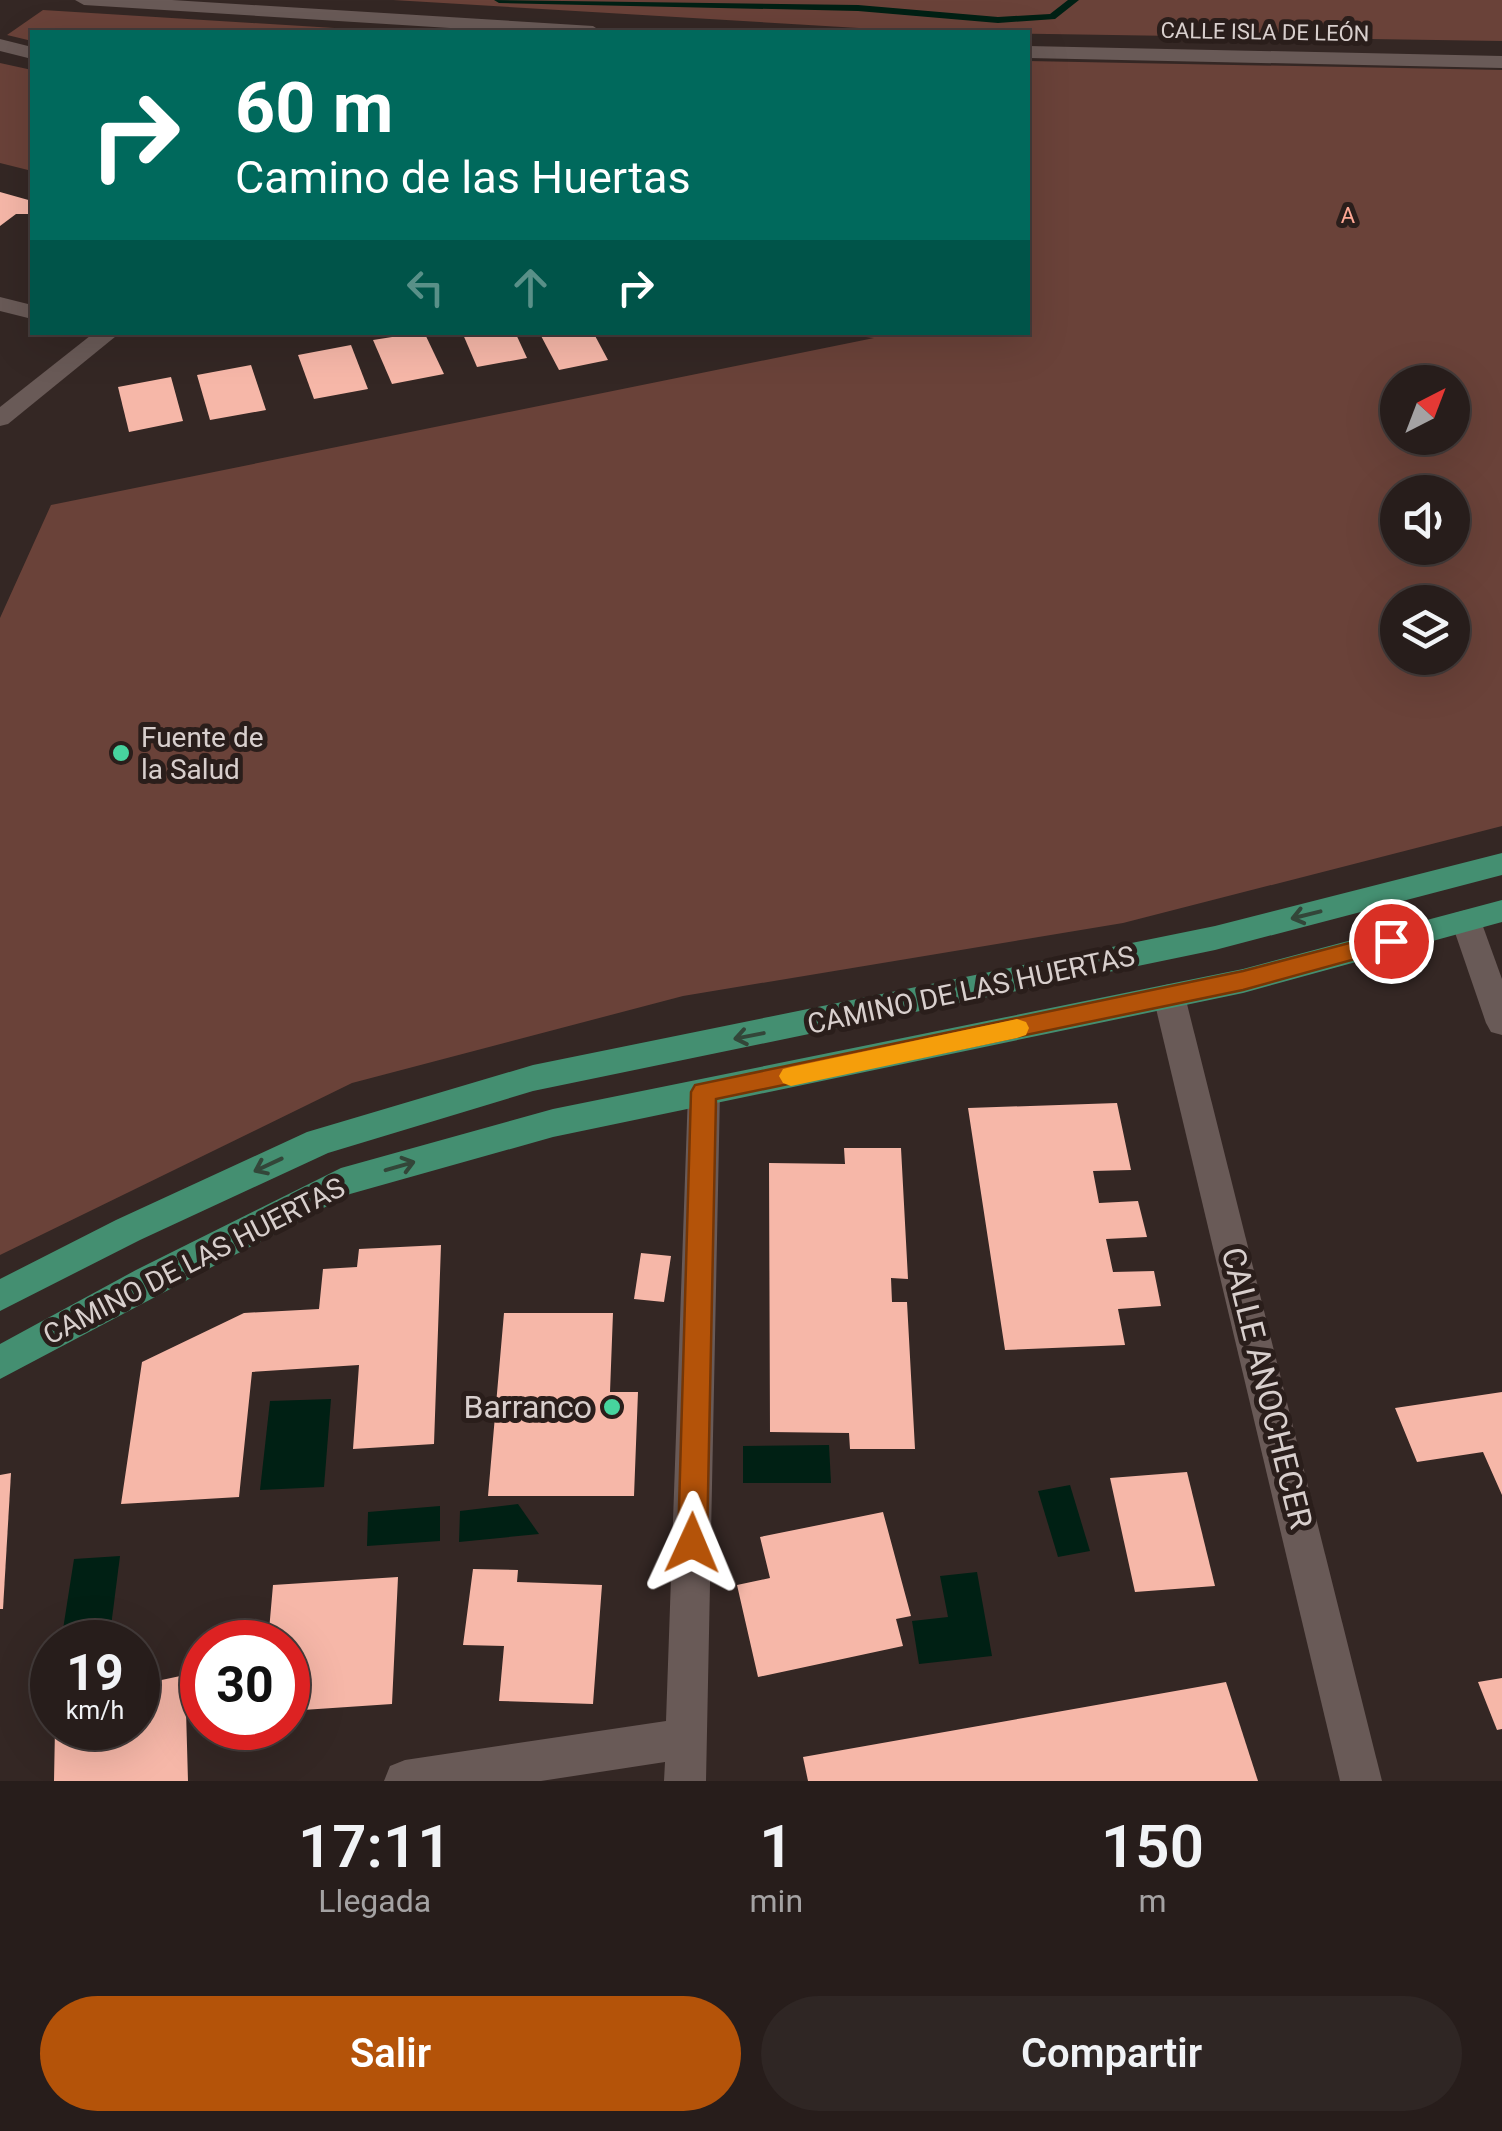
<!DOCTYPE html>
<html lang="es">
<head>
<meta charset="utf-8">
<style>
	body { margin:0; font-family:Roboto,sans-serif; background:#2f2624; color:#f1f3f6; height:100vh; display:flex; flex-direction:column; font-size:38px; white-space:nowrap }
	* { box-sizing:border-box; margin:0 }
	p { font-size:32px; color:#a4a2a3 }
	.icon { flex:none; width:55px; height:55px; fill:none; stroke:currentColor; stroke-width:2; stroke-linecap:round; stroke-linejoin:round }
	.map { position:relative; height:1781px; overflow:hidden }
	.details { display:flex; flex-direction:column; background:#271d1b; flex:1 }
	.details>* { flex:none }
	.guide { position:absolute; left:30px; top:30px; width:1000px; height:305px; border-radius:0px; box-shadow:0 10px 40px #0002,0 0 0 2px #433b3a; background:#00695c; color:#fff; overflow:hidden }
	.needle { width:65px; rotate:42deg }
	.tools { position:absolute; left:1380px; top:365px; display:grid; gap:20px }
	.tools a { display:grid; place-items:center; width:90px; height:90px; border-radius:50%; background:#271d1b; box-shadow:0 10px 40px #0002,0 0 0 2px #433b3a; font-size:50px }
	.speed { position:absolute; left:30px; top:1620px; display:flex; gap:20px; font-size:50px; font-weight:700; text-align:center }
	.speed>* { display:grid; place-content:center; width:130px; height:130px; border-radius:50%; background:#271d1b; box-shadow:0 10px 40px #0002,0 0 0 2px #433b3a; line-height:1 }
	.speed small { font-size:25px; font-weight:400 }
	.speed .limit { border:15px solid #d22; background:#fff; color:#111 }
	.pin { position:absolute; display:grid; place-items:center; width:85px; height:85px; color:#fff; margin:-42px; border:5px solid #fff; border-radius:50%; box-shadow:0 2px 10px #0007 }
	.me { position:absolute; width:110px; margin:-55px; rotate:1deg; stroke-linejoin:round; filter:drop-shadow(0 0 8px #0008) }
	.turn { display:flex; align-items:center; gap:35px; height:210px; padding:0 40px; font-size:45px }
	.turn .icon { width:130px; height:130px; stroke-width:2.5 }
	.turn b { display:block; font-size:70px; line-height:85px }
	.lanes { display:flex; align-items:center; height:95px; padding:0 40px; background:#0003; justify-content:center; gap:50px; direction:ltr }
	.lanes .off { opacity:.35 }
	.eta { display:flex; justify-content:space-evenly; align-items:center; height:170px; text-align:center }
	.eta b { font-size:60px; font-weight:600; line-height:70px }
	.cta { display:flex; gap:20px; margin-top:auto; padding:20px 40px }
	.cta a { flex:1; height:115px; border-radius:60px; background:#b45309; color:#fff; font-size:40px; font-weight:600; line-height:115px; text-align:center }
	.cta a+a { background:#2f2624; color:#f1f3f6 }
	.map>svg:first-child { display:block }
	.green { fill:#6a4239; fill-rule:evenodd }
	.water { fill:#002014 }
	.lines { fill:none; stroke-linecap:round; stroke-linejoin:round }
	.stream { fill:#002014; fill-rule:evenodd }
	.building { fill:#f6b7a8 }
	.minor { fill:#695a57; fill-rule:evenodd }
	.major { fill:#448f71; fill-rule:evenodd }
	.oneway { stroke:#334639 }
	.route { fill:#b45309; stroke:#753606; stroke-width:2.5 }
	.slow { fill:#f59e0b }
	.poi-dot { fill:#47d49e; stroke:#2a1e1b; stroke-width:4 }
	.labels { text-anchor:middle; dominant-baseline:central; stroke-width:10; stroke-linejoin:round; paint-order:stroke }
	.far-street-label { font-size:22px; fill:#d8cfcd; stroke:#2a1e1b }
	.far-park-label { font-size:22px; fill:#ffa895; stroke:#2a1e1b }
	.poi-label { font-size:28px; fill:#d8cfcd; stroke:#2a1e1b; text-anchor:start }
	.street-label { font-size:28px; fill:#d8cfcd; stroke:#2a1e1b }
	.near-street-label { font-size:32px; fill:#d8cfcd; stroke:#2a1e1b }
	.near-poi-label { font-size:32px; fill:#d8cfcd; stroke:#2a1e1b; text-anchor:end }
</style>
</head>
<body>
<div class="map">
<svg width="1502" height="1781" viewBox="0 0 1502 1781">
	<rect width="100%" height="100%" fill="#342724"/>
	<!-- green -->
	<g class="green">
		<path d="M393,0H1502V41L926,32Z"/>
		<path d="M43,10L399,32H32V41L7,35Z"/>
		<path d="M1028,61L1502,70V826L1123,923L683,996L352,1083L0,1255V618L51,505L874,338L834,333L1028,332ZM1398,382H1452V438H1398ZM1398,492H1452V548H1398ZM1398,602H1452V658H1398Z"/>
		<path d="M0,63L32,70V171L0,163Z"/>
	</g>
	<!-- water -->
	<g class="water">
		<path d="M331,1399L324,1487L260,1490L270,1401Z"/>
		<path d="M829,1445L831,1483H743V1446Z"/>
		<path d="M1070,1485L1090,1551L1058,1557L1038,1491Z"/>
		<path d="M518,1504L539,1534L459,1542L460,1511Z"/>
		<path d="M440,1506V1541L367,1546L368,1512Z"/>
		<path d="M120,1556L109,1642H61L74,1559Z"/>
		<path d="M977,1572L992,1656L919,1664L912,1621L948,1617L940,1576Z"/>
	</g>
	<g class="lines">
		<!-- stream -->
		<path class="stream" d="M494,0L858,5L998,17L1050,14L1068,0H1079L1055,19L998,23L858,11L499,3Z"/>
	</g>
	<!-- building -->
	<g class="building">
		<path d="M0,192L32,201V214H16L0,226Z"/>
		<path d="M424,332L444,374L392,384L373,340Z"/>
		<path d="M462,332H515L527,358L477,367Z"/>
		<path d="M539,332H593L608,360L559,370Z"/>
		<path d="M351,345L368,389L314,399L298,355Z"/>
		<path d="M251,365L266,410L210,420L197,375Z"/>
		<path d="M171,377L183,421L129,432L118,387Z"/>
		<path d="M1117,1103L1131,1170L1093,1171L1099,1203L1138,1201L1147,1237L1106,1239L1113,1272L1154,1271L1161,1306L1118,1309L1125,1345L1005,1350L968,1108Z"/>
		<path d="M844,1148H901L908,1279L891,1278L892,1302H907L915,1449H850L849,1433L770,1432L769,1163L845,1164Z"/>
		<path d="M441,1245L434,1444L353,1449L359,1365L252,1372L239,1497L121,1504L142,1362L244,1313L319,1309L323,1269L357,1267L359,1249Z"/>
		<path d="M641,1253L671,1256L664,1302L634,1299Z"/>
		<path d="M504,1313H613L610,1392H638L634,1496H488Z"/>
		<path d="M1502,1392V1495L1483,1452L1417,1462L1395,1408Z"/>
		<path d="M1187,1472L1215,1586L1135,1592L1110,1478Z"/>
		<path d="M11,1473L3,1609H0V1475Z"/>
		<path d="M883,1512L911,1616L896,1619L903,1646L758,1677L737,1585L770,1578L760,1537Z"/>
		<path d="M473,1569L518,1570L517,1582L602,1585L593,1704L499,1701L504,1646L463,1645Z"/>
		<path d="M398,1577L392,1704L288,1711V1642H268L273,1585Z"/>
		<path d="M185,1675L188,1781H54L55,1728H138V1685Z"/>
		<path d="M1502,1678V1729L1497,1730L1478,1682Z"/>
		<path d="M1226,1682L1258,1781H808L803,1757Z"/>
	</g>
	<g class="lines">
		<!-- minor -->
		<g class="minor">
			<path d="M75,0H172L593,26L602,32H512L84,5Z"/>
			<path d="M0,39L32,47V59L0,51Z"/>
			<path d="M1028,46L1502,56V68L1028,58Z"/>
			<path d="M0,297L32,305V319L0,311Z"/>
			<path d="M95,332H121L8,424L0,426V407Z"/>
			<path d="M1466,910L1477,913L1481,921L1502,979V1035L1491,1032L1486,1023L1451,921L1455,913Z"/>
			<path d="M1169,984L1180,987L1185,996L1382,1781H1340L1153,996L1158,987Z"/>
			<path d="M704,1079L716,1083L720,1092L706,1781H664L665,1762L541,1781H384L390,1766L405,1760L666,1721L688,1092L692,1083Z"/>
		</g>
		<!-- major -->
		<g class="major">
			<path d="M1502,853V875L1215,950L533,1091L328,1153L140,1240L0,1311V1279L116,1220L307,1132L533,1065L1215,926Z"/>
			<path d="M1502,900V922L1243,993L553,1137L350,1194L0,1379V1344L136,1270L341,1168L553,1109L1243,969Z"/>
		</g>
	</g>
	<!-- one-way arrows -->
	<defs><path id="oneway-shaft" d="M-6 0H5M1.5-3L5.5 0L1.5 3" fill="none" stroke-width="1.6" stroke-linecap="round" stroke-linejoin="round" transform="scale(2.5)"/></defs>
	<g class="oneway">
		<use href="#oneway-shaft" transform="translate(1306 915) rotate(166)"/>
		<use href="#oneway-shaft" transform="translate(749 1036) rotate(169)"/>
		<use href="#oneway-shaft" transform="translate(268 1165) rotate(155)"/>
		<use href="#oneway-shaft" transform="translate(400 1166) rotate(-16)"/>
	</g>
	<!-- route -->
	<path class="route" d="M1391,932L1399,935L1403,941L1399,947L1243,990L716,1099L707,1543L703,1553L692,1557L682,1553L678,1543L691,1092L695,1085L1243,971Z"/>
	<!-- slow -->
	<path class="slow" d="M1017,1019L1026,1022L1029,1028L1026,1035L1017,1038L791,1086L783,1083L779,1076L783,1069L791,1067Z"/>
	<!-- markers -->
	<g class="poi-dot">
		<circle cx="121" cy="753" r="10"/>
		<circle cx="612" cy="1407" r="10"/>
	</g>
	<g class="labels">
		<!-- far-street labels -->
		<g class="far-street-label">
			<text transform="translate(1265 32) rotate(1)">CALLE ISLA DE LEÓN</text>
		</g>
		<!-- far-park labels -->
		<g class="far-park-label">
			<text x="1348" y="215">A</text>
		</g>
		<!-- poi labels -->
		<g class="poi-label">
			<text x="141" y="737">Fuente de<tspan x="141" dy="32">la Salud</tspan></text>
		</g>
		<!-- street labels -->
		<g class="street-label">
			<text transform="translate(971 990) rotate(-12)">CAMINO DE LAS HUERTAS</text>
			<text transform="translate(194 1261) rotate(-27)">CAMINO DE LAS HUERTAS</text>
		</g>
		<!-- near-street labels -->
		<g class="near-street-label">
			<text transform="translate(1267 1388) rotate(76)">CALLE ANOCHECER</text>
		</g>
		<!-- near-poi labels -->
		<g class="near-poi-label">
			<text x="592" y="1407">Barranco</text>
		</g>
	</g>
</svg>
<div class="tools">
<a><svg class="needle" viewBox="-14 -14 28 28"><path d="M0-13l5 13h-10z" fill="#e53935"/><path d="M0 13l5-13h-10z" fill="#a4a2a3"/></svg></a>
<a><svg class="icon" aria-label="sound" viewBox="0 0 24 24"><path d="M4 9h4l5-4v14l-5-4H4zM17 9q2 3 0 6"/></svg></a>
<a><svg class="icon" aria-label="layers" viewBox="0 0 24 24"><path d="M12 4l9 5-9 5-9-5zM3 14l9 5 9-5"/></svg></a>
</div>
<div class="speed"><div>19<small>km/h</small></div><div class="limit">30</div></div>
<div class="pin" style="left:1391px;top:941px;background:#d93025"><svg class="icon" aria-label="arrive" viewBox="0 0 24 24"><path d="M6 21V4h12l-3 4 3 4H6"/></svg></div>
<svg class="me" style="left:692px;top:1543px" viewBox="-20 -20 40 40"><path d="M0-17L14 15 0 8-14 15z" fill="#b45309" stroke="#fff" stroke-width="4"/></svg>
<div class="guide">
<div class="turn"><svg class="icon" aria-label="right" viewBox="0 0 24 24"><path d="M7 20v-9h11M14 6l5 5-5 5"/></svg><div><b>60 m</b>Camino de las Huertas</div></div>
<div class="lanes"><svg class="icon off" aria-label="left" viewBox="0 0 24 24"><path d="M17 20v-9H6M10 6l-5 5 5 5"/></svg><svg class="icon off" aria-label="ahead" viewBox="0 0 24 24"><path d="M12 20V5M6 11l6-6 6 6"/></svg><svg class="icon" aria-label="right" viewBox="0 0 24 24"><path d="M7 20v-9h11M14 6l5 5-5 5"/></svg></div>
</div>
</div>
<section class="details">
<div class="eta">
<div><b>17:11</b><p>Llegada</p></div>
<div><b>1</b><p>min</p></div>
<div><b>150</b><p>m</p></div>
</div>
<div class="cta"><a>Salir</a><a>Compartir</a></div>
</section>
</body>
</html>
